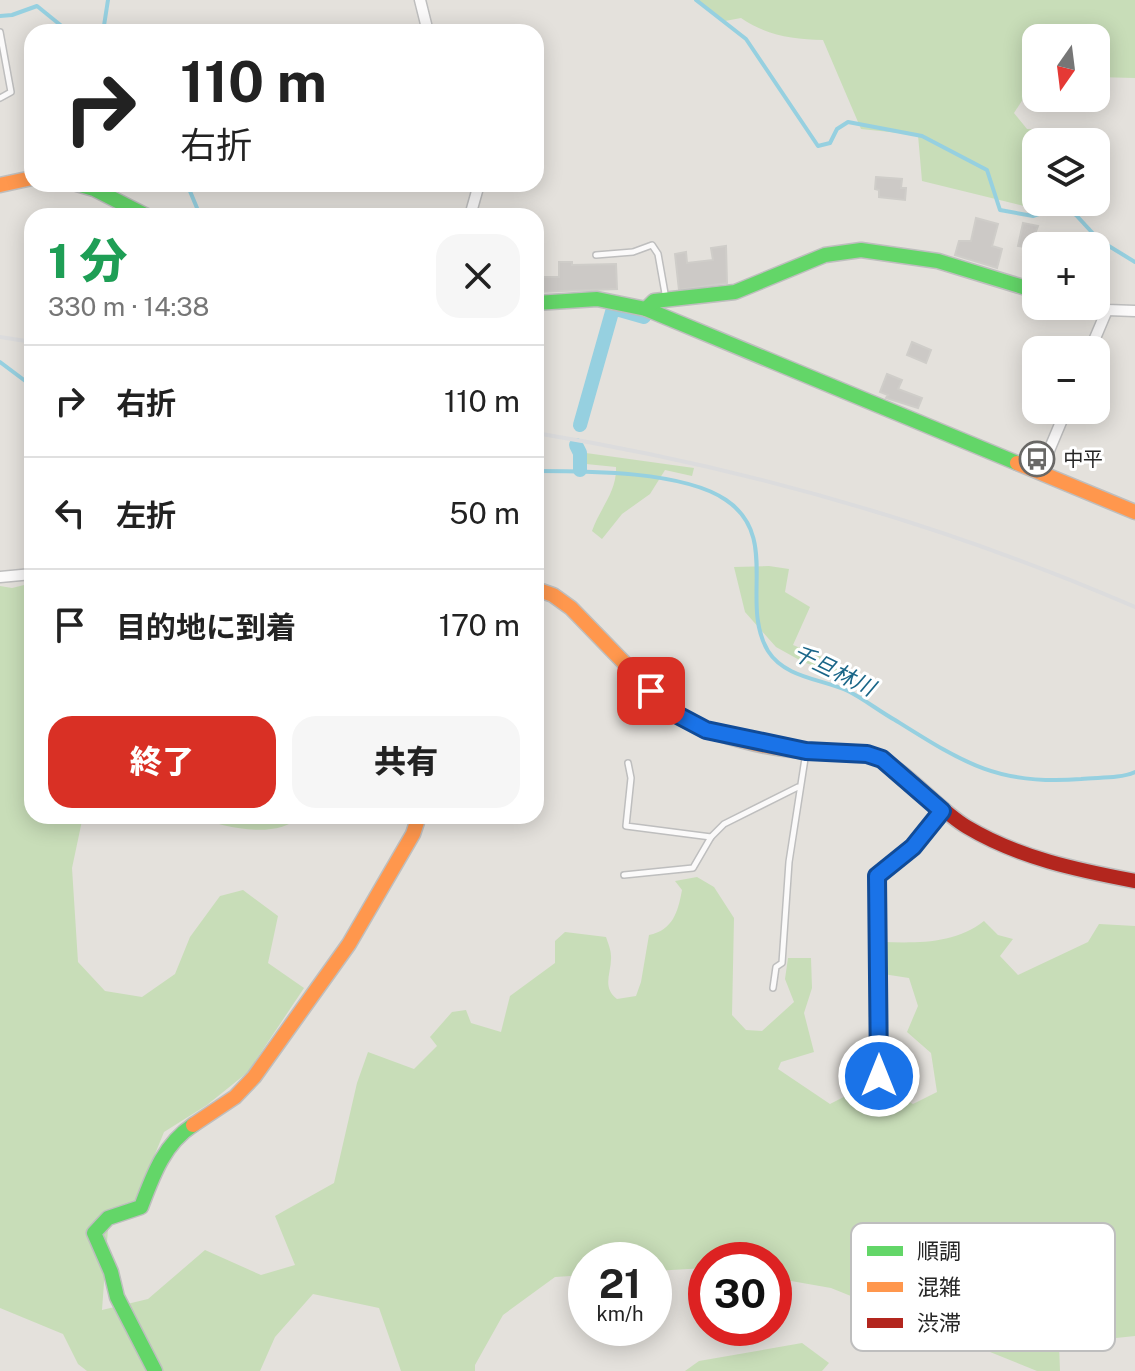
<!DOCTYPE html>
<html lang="ja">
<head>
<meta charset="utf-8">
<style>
	body { margin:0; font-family:"Public Sans","Noto Sans JP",sans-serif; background:#f6f6f6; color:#222; height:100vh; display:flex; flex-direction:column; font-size:30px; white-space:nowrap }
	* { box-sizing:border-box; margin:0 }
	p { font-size:26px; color:#767676 }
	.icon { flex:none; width:44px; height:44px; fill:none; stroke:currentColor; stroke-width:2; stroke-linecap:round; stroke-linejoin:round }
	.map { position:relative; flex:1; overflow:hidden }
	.drawer { position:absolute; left:24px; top:208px; width:520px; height:616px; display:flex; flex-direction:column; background:#fff; border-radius:24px; box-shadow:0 4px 20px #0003 }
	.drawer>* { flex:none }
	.guide { position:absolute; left:24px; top:24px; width:520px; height:168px; border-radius:24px; box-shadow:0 4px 20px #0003; background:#fff; color:#222; overflow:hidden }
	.needle { width:52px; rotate:194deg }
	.tools { position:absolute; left:1022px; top:24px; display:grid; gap:16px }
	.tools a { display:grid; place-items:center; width:88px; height:88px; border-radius:16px; background:#fff; box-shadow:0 4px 20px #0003; font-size:40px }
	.speed { position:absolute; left:568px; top:1242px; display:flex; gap:16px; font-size:40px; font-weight:700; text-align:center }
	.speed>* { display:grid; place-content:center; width:104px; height:104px; border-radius:50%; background:#fff; box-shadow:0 4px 20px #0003; line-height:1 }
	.speed small { font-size:20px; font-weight:400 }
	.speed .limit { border:12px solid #d22; background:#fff; color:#111 }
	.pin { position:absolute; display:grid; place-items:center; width:68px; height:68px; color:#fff; margin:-34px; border-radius:16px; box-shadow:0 4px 12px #0006 }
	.me { position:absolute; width:88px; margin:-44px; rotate:0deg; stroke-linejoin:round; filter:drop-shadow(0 0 6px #0008) }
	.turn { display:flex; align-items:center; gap:28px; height:168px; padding:0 24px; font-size:36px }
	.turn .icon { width:104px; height:104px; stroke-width:2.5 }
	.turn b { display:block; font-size:56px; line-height:68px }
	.round { display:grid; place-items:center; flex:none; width:84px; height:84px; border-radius:24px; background:#f6f6f6 }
	.head { display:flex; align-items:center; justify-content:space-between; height:136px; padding:0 24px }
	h1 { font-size:48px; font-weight:800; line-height:60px; color:#1e9e55 }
	.action { display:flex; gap:16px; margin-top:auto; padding:16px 24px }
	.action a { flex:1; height:92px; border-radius:24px; background:#d93025; color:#fff; font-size:32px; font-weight:800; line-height:92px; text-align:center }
	.action a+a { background:#f6f6f6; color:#222 }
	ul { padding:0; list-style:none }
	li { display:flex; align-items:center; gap:24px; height:112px; padding:0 24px; border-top:2px solid #e0e0e0 }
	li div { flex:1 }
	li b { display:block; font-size:30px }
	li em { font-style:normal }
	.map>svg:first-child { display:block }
	.green { fill:#c8ddb8 }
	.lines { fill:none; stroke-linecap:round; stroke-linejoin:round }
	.stream { stroke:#96d0e0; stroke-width:4 }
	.canal { stroke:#96d0e0; stroke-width:14 }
	.building { fill:#ccc9c6; stroke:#cfcdc9; stroke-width:2 }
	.lane-casing { stroke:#bebebe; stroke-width:8 }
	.street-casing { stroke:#bebebe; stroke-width:13 }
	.fast-casing { stroke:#bebebe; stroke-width:17 }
	.slow-casing { stroke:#bebebe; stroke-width:17 }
	.jam-casing { stroke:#bebebe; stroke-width:17 }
	.lane { stroke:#fbfafa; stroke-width:5 }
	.street { stroke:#fbfafa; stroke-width:10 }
	.fast { stroke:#63d668; stroke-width:14 }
	.slow { stroke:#ff974d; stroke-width:14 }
	.jam { stroke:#b3261e; stroke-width:14 }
	.rail { stroke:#dcdcdd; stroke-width:4 }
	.route-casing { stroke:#114b97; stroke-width:20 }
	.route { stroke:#1a73e8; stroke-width:14 }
	.labels { text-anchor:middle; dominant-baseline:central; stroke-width:6; stroke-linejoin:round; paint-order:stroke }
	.poi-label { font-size:20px; fill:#272727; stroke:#fff; text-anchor:start }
	.water-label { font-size:22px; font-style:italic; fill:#1a6688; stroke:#fff }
	.key { fill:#fff; stroke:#bebebe; stroke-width:2 }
	.key-label { font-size:22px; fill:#272727 }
</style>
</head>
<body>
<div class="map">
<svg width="1135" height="1371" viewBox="0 0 1135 1371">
	<rect width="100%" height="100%" fill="#e4e1dc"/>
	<!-- green -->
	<g class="green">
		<path d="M698,0H1135V78L1096,77V38H1036V79L1014,113L1027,129L1042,130L1059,142H1036V202H1048L1044,211L922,181L918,135L861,129L823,40C793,39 767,36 741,18L725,21Z"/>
		<path d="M586,453L694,468L692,476L665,470L650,494L622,514L602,539L592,531C600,508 617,492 616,467L586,464Z"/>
		<path d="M769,566L789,569L785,592L810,607L793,645L841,665V675L803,662L776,647L745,612L734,567Z"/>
		<path d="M32,583V816H83L72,868L78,962L105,991L142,997L175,974L190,937L220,896L243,890L278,916L268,963L304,988L248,1072L207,1105L164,1132L136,1201L109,1215L102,1310L148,1299L205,1250L261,1275L295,1265L275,1216L334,1183L357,1083L368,1052L414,1069L437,1046L430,1037L452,1012L466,1010L471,1023L501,1032L510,996L555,963V941L565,932L606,937C608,943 611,950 611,956C612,972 601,987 617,999L636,996L641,982L649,935C673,930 678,912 682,890L675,881L697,877L714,887L734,918L732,1015L746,1030L762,1031L794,1002L785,979L788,958H811L812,988L804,1013L814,1052L781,1062L778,1069L830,1104L873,1082L913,1104L937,1092L931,1053L907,1032L918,1006L909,978L883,974L882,942C918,943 955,944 984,921L998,935L1013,939L1000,956L1018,975L1088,942L1099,924L1135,926V1336L1059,1344L1060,1371H1037L831,1288L774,1278V1260H706V1268L654,1271V1260H586V1275L555,1277L503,1315L475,1365V1371H401L379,1308L313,1294L275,1337L260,1371H87L78,1364L63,1334L0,1308V586L12,588Z"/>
		<path d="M195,816H301C276,840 225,828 195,816Z"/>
		<path d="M802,1343L829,1363L822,1371H685L699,1361Z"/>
	</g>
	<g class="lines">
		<!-- stream -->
		<g class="stream">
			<path d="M696,0L746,39L818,146L830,143L837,129L848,122L922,136L987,170L1000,210L1033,216L1058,207L1064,208L1076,215L1099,240L1135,262"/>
			<path d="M0,16L12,15L37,6L69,32"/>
			<path d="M103,32L108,0"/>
			<path d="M187,184L197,208L195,216"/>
			<path d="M0,362L32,386"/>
			<path d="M536,471C588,471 684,471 726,500C781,537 739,603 768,651C785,678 822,679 848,691C864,699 879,711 895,720C962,762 998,786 1081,779C1098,777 1119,779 1135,772"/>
		</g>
		<!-- canal -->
		<g class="canal">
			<path d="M580,425L612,312L616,309L644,317"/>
			<path d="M576,445L580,453V470"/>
		</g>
	</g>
	<!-- building -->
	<g class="building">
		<path d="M876,177L902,179L901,188H906L905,200L879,197V190L875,189Z"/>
		<path d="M976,218L998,224L992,246L1002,249L997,268L955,255L959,241H971Z"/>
		<path d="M1023,223L1038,226L1030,248L1018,246Z"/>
		<path d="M726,246L727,283L679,290L675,254L686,252L687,263L713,260L711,248Z"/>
		<path d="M559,262H572V265L616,264L617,289L536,292V277H559Z"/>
		<path d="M912,342L931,350L926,363L907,355Z"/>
		<path d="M887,374L902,380L898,389L922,398L918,408L886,398L888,395L880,392Z"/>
	</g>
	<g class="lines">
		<!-- lane casing -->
		<g class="lane-casing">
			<g id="lane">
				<path d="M0,32L11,92L0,98"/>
				<path d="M596,255L633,252L652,245L658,254L666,299"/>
				<path d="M628,763L631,778L626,826L711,837"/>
				<path d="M624,875L693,868L711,837L724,824L798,787"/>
				<path d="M773,988L776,967L782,963L789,862L806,752"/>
			</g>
		</g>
		<!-- street casing -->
		<g class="street-casing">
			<g id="street">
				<path d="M420,0L428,32"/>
				<path d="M470,216L479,184"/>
				<path d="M1090,306L1107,310L1135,311"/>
				<path d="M1090,350L1107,310"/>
				<path d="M1040,472L1066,410"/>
				<path d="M0,577L32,574"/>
				<path d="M879,1076L877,876L913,847L942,811"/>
			</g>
		</g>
		<!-- fast casing -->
		<g class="fast-casing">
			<g id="fast">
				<path d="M77,184L94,189L147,216"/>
				<path d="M536,303L597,299L646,309L1017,463"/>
				<path d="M646,309L654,301L735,292L825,255L861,250L938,261L1036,291"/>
				<path d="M155,1371L117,1297L111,1272L94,1233L108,1218L141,1207C153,1175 164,1144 193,1125"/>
			</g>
		</g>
		<!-- slow casing -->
		<g class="slow-casing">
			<g id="slow">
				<path d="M0,185L32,178"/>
				<path d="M1017,463L1135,512"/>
				<path d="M536,589L553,595L571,608L672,712C715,737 764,749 814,752C832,753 851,751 869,755"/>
				<path d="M193,1125L235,1097L254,1077L349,944L413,834L419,816"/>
			</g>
		</g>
		<!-- jam casing -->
		<g class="jam-casing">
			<path id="jam" d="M869,755C902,764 935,808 967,827C1019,858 1077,870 1135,881"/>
		</g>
		<!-- lane -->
		<use href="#lane" class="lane"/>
		<!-- street -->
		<use href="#street" class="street"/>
		<!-- fast -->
		<use href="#fast" class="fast"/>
		<!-- slow -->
		<use href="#slow" class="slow"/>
		<!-- jam -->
		<use href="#jam" class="jam"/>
		<!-- rail -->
		<g class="rail">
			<path d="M0,337L32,342"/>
			<path d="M536,433C743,467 942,523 1135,607"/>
		</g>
	</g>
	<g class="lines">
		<!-- route casing -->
		<g class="route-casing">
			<path id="route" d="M651,691L672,712L706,730L806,751L867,754L882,759L942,811L913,847L877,876L879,1076"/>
		</g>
		<!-- route -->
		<use href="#route" class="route"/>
	</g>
	<!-- icons -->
	<defs>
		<g id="bus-ring" transform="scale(1.8)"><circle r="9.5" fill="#fff" stroke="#696866" stroke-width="1.5"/><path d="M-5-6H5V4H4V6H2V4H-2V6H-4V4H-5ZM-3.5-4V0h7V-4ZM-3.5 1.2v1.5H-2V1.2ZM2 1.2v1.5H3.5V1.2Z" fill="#696866"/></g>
	</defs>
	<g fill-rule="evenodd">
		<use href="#bus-ring" x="1037" y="459"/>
	</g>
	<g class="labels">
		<!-- poi labels -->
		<g class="poi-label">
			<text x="1063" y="459">中平</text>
		</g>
		<!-- water labels -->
		<g class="water-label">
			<text transform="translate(834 670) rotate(26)">千旦林川</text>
		</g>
	</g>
	<!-- legend -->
	<rect x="851" y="1223" width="264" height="128" rx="12" class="key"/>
	<rect x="867" y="1246" width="36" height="10" fill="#63d668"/>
	<rect x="867" y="1282" width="36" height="10" fill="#ff974d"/>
	<rect x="867" y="1318" width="36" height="10" fill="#b3261e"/>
	<g class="key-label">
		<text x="917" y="1259">順調</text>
		<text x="917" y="1295">混雑</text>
		<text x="917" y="1331">渋滞</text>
	</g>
</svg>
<div class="tools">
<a><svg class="needle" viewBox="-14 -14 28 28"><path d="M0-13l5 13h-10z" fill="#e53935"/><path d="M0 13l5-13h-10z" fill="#767676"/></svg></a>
<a><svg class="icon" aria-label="layers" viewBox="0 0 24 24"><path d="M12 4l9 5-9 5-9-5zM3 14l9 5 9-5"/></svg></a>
<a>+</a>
<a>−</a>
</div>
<div class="speed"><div>21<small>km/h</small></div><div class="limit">30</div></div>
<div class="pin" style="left:651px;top:691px;background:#d93025"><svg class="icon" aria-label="arrive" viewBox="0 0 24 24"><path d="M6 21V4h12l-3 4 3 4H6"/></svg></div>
<svg class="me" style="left:879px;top:1076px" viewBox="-20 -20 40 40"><circle r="17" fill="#1a73e8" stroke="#fff" stroke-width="3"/><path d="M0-11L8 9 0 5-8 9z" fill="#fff"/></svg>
<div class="guide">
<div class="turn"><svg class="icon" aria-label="right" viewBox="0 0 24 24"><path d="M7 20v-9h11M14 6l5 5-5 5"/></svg><div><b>110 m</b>右折</div></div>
</div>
<section class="drawer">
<div class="head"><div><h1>1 分</h1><p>330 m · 14:38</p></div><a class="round"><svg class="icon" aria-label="close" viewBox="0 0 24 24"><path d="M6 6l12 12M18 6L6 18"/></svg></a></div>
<ul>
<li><svg class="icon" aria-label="right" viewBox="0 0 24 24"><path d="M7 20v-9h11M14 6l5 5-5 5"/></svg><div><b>右折</b></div><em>110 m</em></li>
<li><svg class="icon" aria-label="left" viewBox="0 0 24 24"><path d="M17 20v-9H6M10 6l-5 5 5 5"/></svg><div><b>左折</b></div><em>50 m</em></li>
<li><svg class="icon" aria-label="arrive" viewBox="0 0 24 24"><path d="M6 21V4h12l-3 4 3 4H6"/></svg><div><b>目的地に到着</b></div><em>170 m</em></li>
</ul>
<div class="action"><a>終了</a><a>共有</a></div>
</section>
</div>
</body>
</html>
